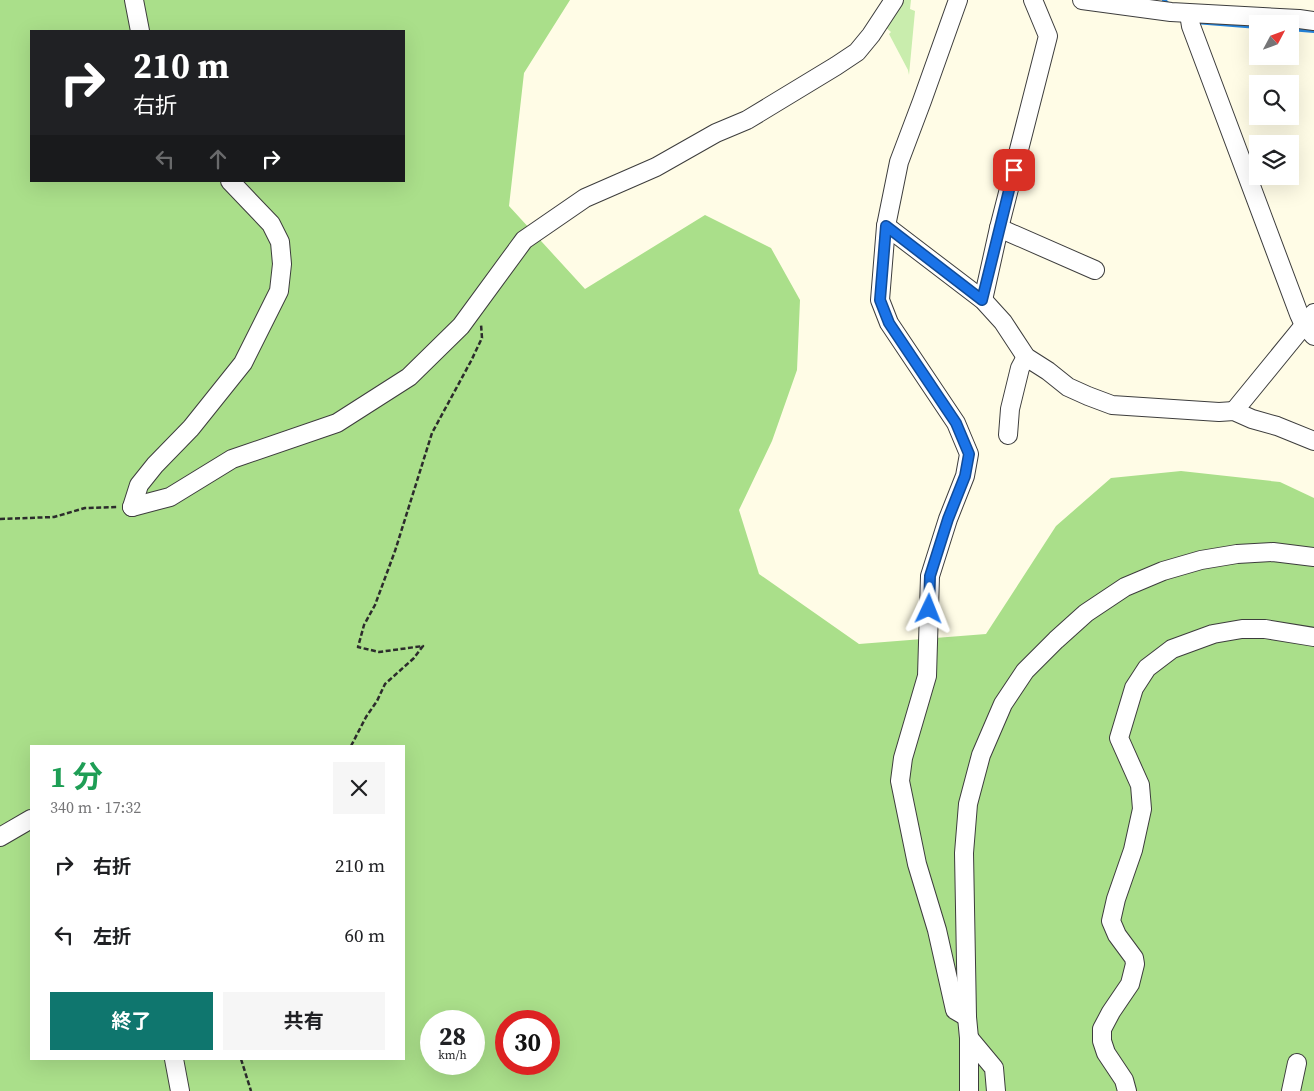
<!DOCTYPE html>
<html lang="ja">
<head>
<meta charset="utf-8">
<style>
	body { margin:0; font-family:"Source Serif 4","Noto Sans JP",serif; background:#f6f6f6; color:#202124; height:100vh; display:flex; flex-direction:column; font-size:19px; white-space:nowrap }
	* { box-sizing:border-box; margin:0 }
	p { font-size:16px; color:#757577 }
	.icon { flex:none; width:28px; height:28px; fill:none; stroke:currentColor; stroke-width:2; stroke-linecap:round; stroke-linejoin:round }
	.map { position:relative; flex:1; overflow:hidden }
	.panel { position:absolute; left:30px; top:745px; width:375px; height:315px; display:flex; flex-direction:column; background:#fff; border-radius:0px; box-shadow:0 5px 20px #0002 }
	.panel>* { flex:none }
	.top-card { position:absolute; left:30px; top:30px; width:375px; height:152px; border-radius:0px; box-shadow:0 5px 20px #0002; background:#202124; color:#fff; overflow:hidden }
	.needle { width:32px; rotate:49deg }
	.controls { position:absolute; left:1249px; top:15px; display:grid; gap:10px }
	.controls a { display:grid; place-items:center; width:50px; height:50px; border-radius:0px; background:#fff; box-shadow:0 5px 20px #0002; font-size:25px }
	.speed { position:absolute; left:420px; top:1010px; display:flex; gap:10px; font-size:25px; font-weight:700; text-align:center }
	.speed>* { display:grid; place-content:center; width:65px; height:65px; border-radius:50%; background:#fff; box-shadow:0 5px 20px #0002; line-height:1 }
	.speed small { font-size:12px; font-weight:400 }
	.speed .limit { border:8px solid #d22; background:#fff; color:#111 }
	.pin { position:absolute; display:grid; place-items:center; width:42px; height:42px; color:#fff; margin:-21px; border-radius:10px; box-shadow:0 2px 8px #0006 }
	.me { position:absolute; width:55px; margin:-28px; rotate:2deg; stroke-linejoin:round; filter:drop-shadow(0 0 4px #0008) }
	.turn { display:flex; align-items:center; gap:18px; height:105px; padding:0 20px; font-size:22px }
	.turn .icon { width:65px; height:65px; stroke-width:2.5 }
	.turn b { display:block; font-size:35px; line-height:42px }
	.lanes { display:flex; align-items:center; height:48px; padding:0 20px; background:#0003; justify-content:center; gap:25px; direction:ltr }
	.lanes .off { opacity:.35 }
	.round { display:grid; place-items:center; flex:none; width:52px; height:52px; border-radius:0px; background:#f6f6f6 }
	.headline { display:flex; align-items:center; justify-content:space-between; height:85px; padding:0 20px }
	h1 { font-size:30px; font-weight:700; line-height:38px; color:#1e9e55 }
	.action { display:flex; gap:10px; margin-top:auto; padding:10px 20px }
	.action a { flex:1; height:58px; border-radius:0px; background:#0f766e; color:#fff; font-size:20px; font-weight:700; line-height:58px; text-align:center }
	.action a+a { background:#f6f6f6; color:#202124 }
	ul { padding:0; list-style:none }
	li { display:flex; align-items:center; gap:15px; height:70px; padding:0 20px }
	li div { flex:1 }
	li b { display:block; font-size:19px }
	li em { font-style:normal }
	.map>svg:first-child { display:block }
	.green { fill:#c9edad }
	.forest { fill:#aadf8a; fill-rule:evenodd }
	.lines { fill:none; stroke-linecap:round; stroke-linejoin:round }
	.stream { stroke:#2483db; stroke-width:4 }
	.minor-casing { stroke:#3d3d3d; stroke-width:20 }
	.path { stroke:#2c2c2c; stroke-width:2.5; stroke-dasharray:5 2.5; stroke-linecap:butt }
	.minor { stroke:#fff; stroke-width:18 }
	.route-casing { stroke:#114b97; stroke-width:12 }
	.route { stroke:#1a73e8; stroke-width:9 }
</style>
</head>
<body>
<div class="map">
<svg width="1314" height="1091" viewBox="0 0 1314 1091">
	<rect width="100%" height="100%" fill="#fffce6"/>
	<!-- green -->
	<path class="green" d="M899,0H911L910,9L915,11L909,75L908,70L889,34L891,32L883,25Z"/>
	<!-- forest -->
	<path class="forest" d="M0,0H570L524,73L509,206L585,289L705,215L771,248L800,300L797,370L772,441L739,510L759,574L859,644L986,634L1056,526L1111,478L1181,471L1280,482L1314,498V1091H0ZM31,31H404V181H31ZM31,746H404V1059H31ZM431,1021H474V1064H431ZM506,1021H549V1064H506Z"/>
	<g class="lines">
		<!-- stream -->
		<g class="stream">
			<path d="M1164,0L1170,6"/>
			<path d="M1195,22L1258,27"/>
			<path d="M1290,29L1314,31"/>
		</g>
		<!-- minor casing -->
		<g class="minor-casing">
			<g id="minor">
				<path d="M134,0L140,31"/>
				<path d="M958,0L922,101L899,162L886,226L880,300L889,323L956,423L969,454L965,476L948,519L930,576L927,676L903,758L900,781L917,864L937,930L955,1010L967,1017"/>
				<path d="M1082,0L1171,12L1299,19L1314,21"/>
				<path d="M1189,14L1191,26L1299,314L1304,325L1314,336"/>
				<path d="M886,226L983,300L1003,322L1026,357L1048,371L1068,387L1088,396L1112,405L1219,412L1234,411L1252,419L1277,426L1314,441"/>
				<path d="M999,228L1095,270"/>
				<path d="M983,300L999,228L1048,36L1033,0"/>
				<path d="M1234,411L1314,313"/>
				<path d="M1008,435L1010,409L1020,368L1026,357"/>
				<path d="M132,507L170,497L232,459L337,423L409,377L461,326L524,240L585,198L656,167L716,133L747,120L836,66L857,52L871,35L894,0"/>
				<path d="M132,507L139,485L155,465L191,428L243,363L279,291L282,264L280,242L271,224L230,181"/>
				<path d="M0,837L31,819"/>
				<path d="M969,1038L994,1068L996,1091"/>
				<path d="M174,1059L180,1091"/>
				<path d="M969,1091V1038L967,1017L964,853L968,804L981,755L1003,704L1025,671L1056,640L1086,613L1125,587L1163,571L1201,560L1237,554L1273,552L1314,557"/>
				<path d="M1127,1091L1124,1080L1106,1053L1102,1041V1029L1111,1012L1130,984L1135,964L1134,958L1117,935L1111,921L1116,899L1133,850L1142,809L1140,785L1119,738L1134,688L1147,668L1172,649L1213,634L1242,629H1265L1314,637"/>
				<path d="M1291,1091L1297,1063"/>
			</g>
		</g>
		<!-- path -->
		<g class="path">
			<path d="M0,519L54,517L85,508L117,507"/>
			<path d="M351,746L366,717L377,701L385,684L414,658L423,646L379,652L358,647L364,625L375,605L395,551L432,433L471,361L482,338L481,324"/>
			<path d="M241,1059L251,1091"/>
		</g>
		<!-- minor -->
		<use href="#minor" class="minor"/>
	</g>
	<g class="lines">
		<!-- route casing -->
		<g class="route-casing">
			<path id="route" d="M929,609L930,576L948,519L965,476L969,454L956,423L889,323L880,300L886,226L982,300L1014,170"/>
		</g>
		<!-- route -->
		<use href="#route" class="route"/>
	</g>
</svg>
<div class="controls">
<a><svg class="needle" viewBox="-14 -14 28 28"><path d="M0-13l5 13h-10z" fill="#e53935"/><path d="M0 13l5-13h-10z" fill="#757577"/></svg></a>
<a><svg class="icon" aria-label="search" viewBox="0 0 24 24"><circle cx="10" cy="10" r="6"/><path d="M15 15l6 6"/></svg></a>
<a><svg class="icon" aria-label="layers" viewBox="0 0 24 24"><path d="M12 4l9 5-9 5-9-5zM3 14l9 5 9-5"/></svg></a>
</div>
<div class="speed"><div>28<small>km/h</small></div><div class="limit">30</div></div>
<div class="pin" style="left:1014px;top:170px;background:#d93025"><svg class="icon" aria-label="arrive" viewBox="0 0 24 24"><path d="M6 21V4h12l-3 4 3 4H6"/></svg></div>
<svg class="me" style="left:929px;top:609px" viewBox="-20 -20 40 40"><path d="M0-17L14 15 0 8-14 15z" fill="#1a73e8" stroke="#fff" stroke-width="4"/></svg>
<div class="top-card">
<div class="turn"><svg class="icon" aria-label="right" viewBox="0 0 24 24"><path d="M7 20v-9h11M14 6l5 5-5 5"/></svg><div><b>210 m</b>右折</div></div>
<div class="lanes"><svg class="icon off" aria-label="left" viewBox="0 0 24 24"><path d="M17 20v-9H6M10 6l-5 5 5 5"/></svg><svg class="icon off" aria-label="ahead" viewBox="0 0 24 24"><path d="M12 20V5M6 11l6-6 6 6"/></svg><svg class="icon" aria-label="right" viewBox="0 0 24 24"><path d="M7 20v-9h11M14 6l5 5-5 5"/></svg></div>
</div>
<section class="panel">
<div class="headline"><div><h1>1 分</h1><p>340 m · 17:32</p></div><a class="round"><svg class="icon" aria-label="close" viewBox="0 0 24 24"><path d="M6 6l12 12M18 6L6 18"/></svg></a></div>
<ul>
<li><svg class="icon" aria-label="right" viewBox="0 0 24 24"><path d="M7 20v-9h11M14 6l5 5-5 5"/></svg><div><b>右折</b></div><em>210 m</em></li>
<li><svg class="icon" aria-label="left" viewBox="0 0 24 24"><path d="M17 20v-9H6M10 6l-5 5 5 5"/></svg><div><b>左折</b></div><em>60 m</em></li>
</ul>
<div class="action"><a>終了</a><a>共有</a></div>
</section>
</div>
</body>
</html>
